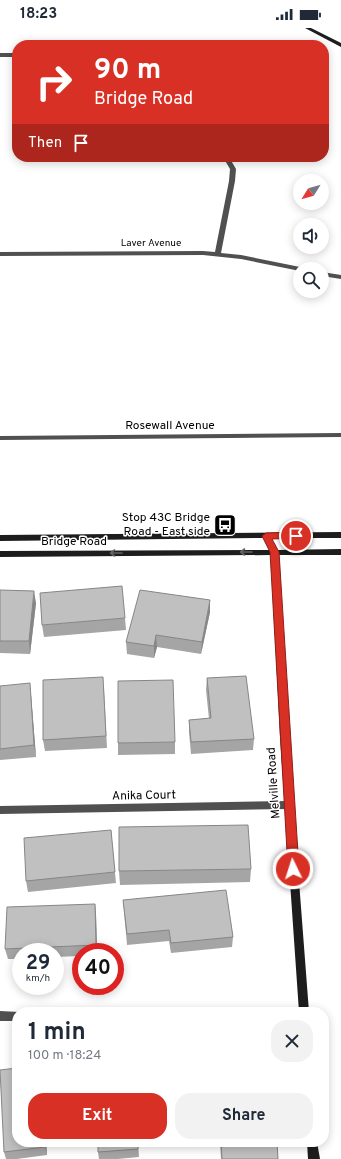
<!DOCTYPE html>
<html lang="en">
<head>
<meta charset="utf-8">
<style>
	body { margin:0; font-family:Overpass,sans-serif; background:#f2f2f3; color:#1f2937; height:100vh; display:flex; flex-direction:column; font-size:15px; white-space:nowrap }
	* { box-sizing:border-box; margin:0 }
	p { font-size:13px; color:#747a83 }
	.icon { flex:none; width:22px; height:22px; fill:none; stroke:currentColor; stroke-width:2; stroke-linecap:round; stroke-linejoin:round }
	.map { position:relative; flex:1; overflow:hidden }
	.drawer { position:absolute; left:12px; top:979px; width:317px; height:140px; display:flex; flex-direction:column; background:#fff; border-radius:16px; box-shadow:0 2px 10px #0003 }
	.drawer>* { flex:none }
	.top-card { position:absolute; left:12px; top:12px; width:317px; height:122px; border-radius:16px; box-shadow:0 2px 10px #0003; background:#d93025; color:#fff; overflow:hidden }
	.needle { width:26px; rotate:233deg }
	.tools { position:absolute; left:293px; top:146px; display:grid; gap:8px }
	.tools a { display:grid; place-items:center; width:36px; height:36px; border-radius:50%; background:#fff; box-shadow:0 2px 10px #0003; font-size:20px }
	.speed { position:absolute; left:12px; top:915px; display:flex; gap:8px; font-size:20px; font-weight:700; text-align:center }
	.speed>* { display:grid; place-content:center; width:52px; height:52px; border-radius:50%; background:#fff; box-shadow:0 2px 10px #0003; line-height:1 }
	.speed small { font-size:10px; font-weight:400 }
	.speed .limit { border:6px solid #d22; background:#fff; color:#111 }
	.pin { position:absolute; display:grid; place-items:center; width:34px; height:34px; color:#fff; margin:-17px; border:2px solid #fff; border-radius:50%; box-shadow:0 1px 4px #0007 }
	.me { position:absolute; width:44px; margin:-22px; rotate:356deg; stroke-linejoin:round; filter:drop-shadow(0 0 3px #0008) }
	.turn { display:flex; align-items:center; gap:14px; height:84px; padding:0 16px; font-size:18px }
	.turn .icon { width:52px; height:52px; stroke-width:2.5 }
	.turn b { display:block; font-size:28px; line-height:34px }
	.then { display:flex; align-items:center; height:38px; padding:0 16px; background:#0003; gap:8px; font-size:15px }
	.round { display:grid; place-items:center; flex:none; width:42px; height:42px; border-radius:16px; background:#f2f2f3 }
	.headline { display:flex; align-items:center; justify-content:space-between; height:68px; padding:0 16px }
	h1 { font-size:24px; font-weight:700; line-height:30px }
	.action { display:flex; gap:8px; margin-top:auto; padding:8px 16px }
	.action a { flex:1; height:46px; border-radius:16px; background:#d93025; color:#fff; font-size:16px; font-weight:700; line-height:46px; text-align:center }
	.action a+a { background:#f2f2f3; color:#1f2937 }
	.status { display:flex; justify-content:space-between; align-items:center; height:28px; padding:0 20px; background:#fff; direction:ltr }
	.status svg { height:11px; fill:currentColor }
	.map>svg:first-child { display:block }
	.lines { fill:none; stroke-linecap:round; stroke-linejoin:round }
	.street { fill:#505050; fill-rule:evenodd }
	.secondary { fill:#1d1d1d; fill-rule:evenodd }
	.wall { fill:#a5a5a5 }
	.shaded-wall { fill:#868686 }
	.building { fill:#c0c0c0; stroke:#868686 }
	.oneway { stroke:#616161 }
	.route { fill:#d93025; stroke:#8d1f18 }
	.labels { text-anchor:middle; dominant-baseline:central; stroke-width:3; stroke-linejoin:round; paint-order:stroke }
	.far-street-label { font-size:10px; fill:#000; stroke:#fff }
	.street-label { font-size:12px; fill:#000; stroke:#fff }
	.poi-label { font-size:12px; fill:#000; stroke:#fff; text-anchor:end }
</style>
</head>
<body>
<div class="status"><b>18:23</b><svg viewBox="0 0 49 12"><path d="M0 12V9h3v3zM5 12V6h3v6zM10 12V3h3v9zM15 12V0h3v12zM26 1h20v11H26zM47 4h2v5h-2z"/></svg></div>
<div class="map">
<svg width="341" height="1131" viewBox="0 0 341 1131">
	<rect width="100%" height="100%" fill="#fff"/>
	<g class="lines">
		<!-- street -->
		<g class="street">
			<rect x="0" y="25" width="17" height="4"/>
			<path d="M223,129H229L236,141L235,153L221,225L241,227L300,239L303,241H300V243L241,231L203,227L0,228V224L203,223L215,224L229,153L230,141Z"/>
			<path d="M322,244L341,247V251L322,248Z"/>
			<path d="M341,405V409L0,412V408Z"/>
			<path d="M289,773L292,774L294,777L292,780L289,781L0,786V778Z"/>
			<path d="M0,983L19,984H17V993H0Z"/>
		</g>
		<!-- secondary -->
		<g class="secondary">
			<path d="M305,0H311L341,15V19Z"/>
			<path d="M341,504V510H271L277,522L341,521V527H279L288,709L309,984H299L280,709L271,527L0,529V523L270,522L264,510L0,513V507Z"/>
			<path d="M307,1114H317L320,1131H308Z"/>
		</g>
	</g>
	<!-- wall -->
	<g class="wall">
		<path d="M0,562L36,575L30,626L0,625Z"/>
		<path d="M210,584L201,626L157,619L154,630L127,626L126,614Z"/>
		<path d="M125,590L126,602L44,609L42,597Z"/>
		<path d="M207,650L254,711L253,722L191,726L189,704V692L209,691L206,662Z"/>
		<path d="M0,658L31,667L36,729L0,732Z"/>
		<path d="M104,661L107,720L45,723L43,712Z"/>
		<path d="M175,714V726L118,727V715Z"/>
		<path d="M111,802L116,855L28,864L26,853Z"/>
		<path d="M251,841L250,854L120,857L119,843Z"/>
		<path d="M123,872L233,909L232,919L171,925L169,913L127,917Z"/>
		<path d="M95,876L96,886L97,924H81V928L55,929V924H21V931H8L5,921Z"/>
		<path d="M46,1114L47,1127L17,1131H6L4,1124Z"/>
		<path d="M138,1114L139,1129L118,1131H99L98,1124Z"/>
		<path d="M220,1114H277L278,1131H221Z"/>
	</g>
	<!-- shaded-wall -->
	<g class="shaded-wall">
		<path d="M34,563L36,575L30,626L29,613Z"/>
		<path d="M210,572V584L201,626L202,614Z"/>
		<path d="M156,607L157,619L154,630V618Z"/>
		<path d="M30,655L31,667L36,729L34,717Z"/>
		<path d="M95,876L96,886L97,924L96,917Z"/>
		<path d="M45,1114H46L47,1127L45,1119Z"/>
	</g>
	<!-- building -->
	<g class="building">
		<path d="M122,558L125,590L42,597L40,565Z"/>
		<path d="M0,562L34,563L29,613H0Z"/>
		<path d="M140,562L210,572L202,614L156,607L154,618L126,614Z"/>
		<path d="M246,648L254,711L191,714L189,692L211,690L207,650Z"/>
		<path d="M103,649L106,708L43,712V652Z"/>
		<path d="M173,652L175,714L118,715V653Z"/>
		<path d="M30,655L34,717L0,721V658Z"/>
		<path d="M248,797L251,841L119,843V799Z"/>
		<path d="M111,802L115,844L26,853L24,810Z"/>
		<path d="M226,862L233,909L171,915L169,902L127,906L123,872Z"/>
		<path d="M95,876L96,917L5,921L7,879Z"/>
		<path d="M17,1040V1114H45V1119L4,1124L0,1042Z"/>
		<path d="M98,1114H138V1121L98,1124Z"/>
		<path d="M221,1114H277L278,1131H222Z"/>
	</g>
	<!-- one-way arrows -->
	<defs><path id="oneway-shaft" d="M-6 0H5M1.5-3L5.5 0L1.5 3" fill="none" stroke-width="1.6" stroke-linecap="round" stroke-linejoin="round"/></defs>
	<g class="oneway">
		<use href="#oneway-shaft" transform="translate(246 524) rotate(180)"/>
		<use href="#oneway-shaft" transform="translate(116 525) rotate(180)"/>
	</g>
	<!-- route -->
	<path class="route" d="M296,504L301,508L299,510L272,511L279,524L299,841L297,844L293,846L290,844L288,841L270,524L262,508L266,505Z"/>
	<!-- icons -->
	<defs>
		<g id="bus-square" transform="scale(1.15)"><rect x="-9" y="-9" width="18" height="18" rx="4" fill="#000" stroke="#fff"/><path d="M-5-6H5V4H4V6H2V4H-2V6H-4V4H-5ZM-3.5-4V0h7V-4ZM-3.5 1.2v1.5H-2V1.2ZM2 1.2v1.5H3.5V1.2Z" fill="#fff"/></g>
	</defs>
	<g fill-rule="evenodd">
		<use href="#bus-square" x="225" y="497"/>
	</g>
	<g class="labels">
		<!-- far-street labels -->
		<g class="far-street-label">
			<text x="151" y="215">Laver Avenue</text>
		</g>
		<!-- street labels -->
		<g class="street-label">
			<text x="170" y="398">Rosewall Avenue</text>
			<text x="74" y="514">Bridge Road</text>
			<text transform="translate(274 755) rotate(-94)">Melville Road</text>
			<text transform="translate(144 768) rotate(-1)">Anika Court</text>
		</g>
		<!-- poi labels -->
		<g class="poi-label">
			<text x="210" y="490">Stop 43C Bridge<tspan x="210" dy="14">Road - East side</tspan></text>
		</g>
	</g>
</svg>
<div class="tools">
<a><svg class="needle" viewBox="-14 -14 28 28"><path d="M0-13l5 13h-10z" fill="#e53935"/><path d="M0 13l5-13h-10z" fill="#747a83"/></svg></a>
<a><svg class="icon" aria-label="sound" viewBox="0 0 24 24"><path d="M4 9h4l5-4v14l-5-4H4zM17 9q2 3 0 6"/></svg></a>
<a><svg class="icon" aria-label="search" viewBox="0 0 24 24"><circle cx="10" cy="10" r="6"/><path d="M15 15l6 6"/></svg></a>
</div>
<div class="speed"><div>29<small>km/h</small></div><div class="limit">40</div></div>
<div class="pin" style="left:296px;top:508px;background:#d93025"><svg class="icon" aria-label="arrive" viewBox="0 0 24 24"><path d="M6 21V4h12l-3 4 3 4H6"/></svg></div>
<svg class="me" style="left:293px;top:841px" viewBox="-20 -20 40 40"><circle r="17" fill="#d93025" stroke="#fff" stroke-width="3"/><path d="M0-11L8 9 0 5-8 9z" fill="#fff"/></svg>
<div class="top-card">
<div class="turn"><svg class="icon" aria-label="right" viewBox="0 0 24 24"><path d="M7 20v-9h11M14 6l5 5-5 5"/></svg><div><b>90 m</b>Bridge Road</div></div>
<div class="then">Then<svg class="icon" aria-label="arrive" viewBox="0 0 24 24"><path d="M6 21V4h12l-3 4 3 4H6"/></svg></div>
</div>
<section class="drawer">
<div class="headline"><div><h1>1 min</h1><p>100 m · 18:24</p></div><a class="round"><svg class="icon" aria-label="close" viewBox="0 0 24 24"><path d="M6 6l12 12M18 6L6 18"/></svg></a></div>
<div class="action"><a>Exit</a><a>Share</a></div>
</section>
</div>
</body>
</html>
